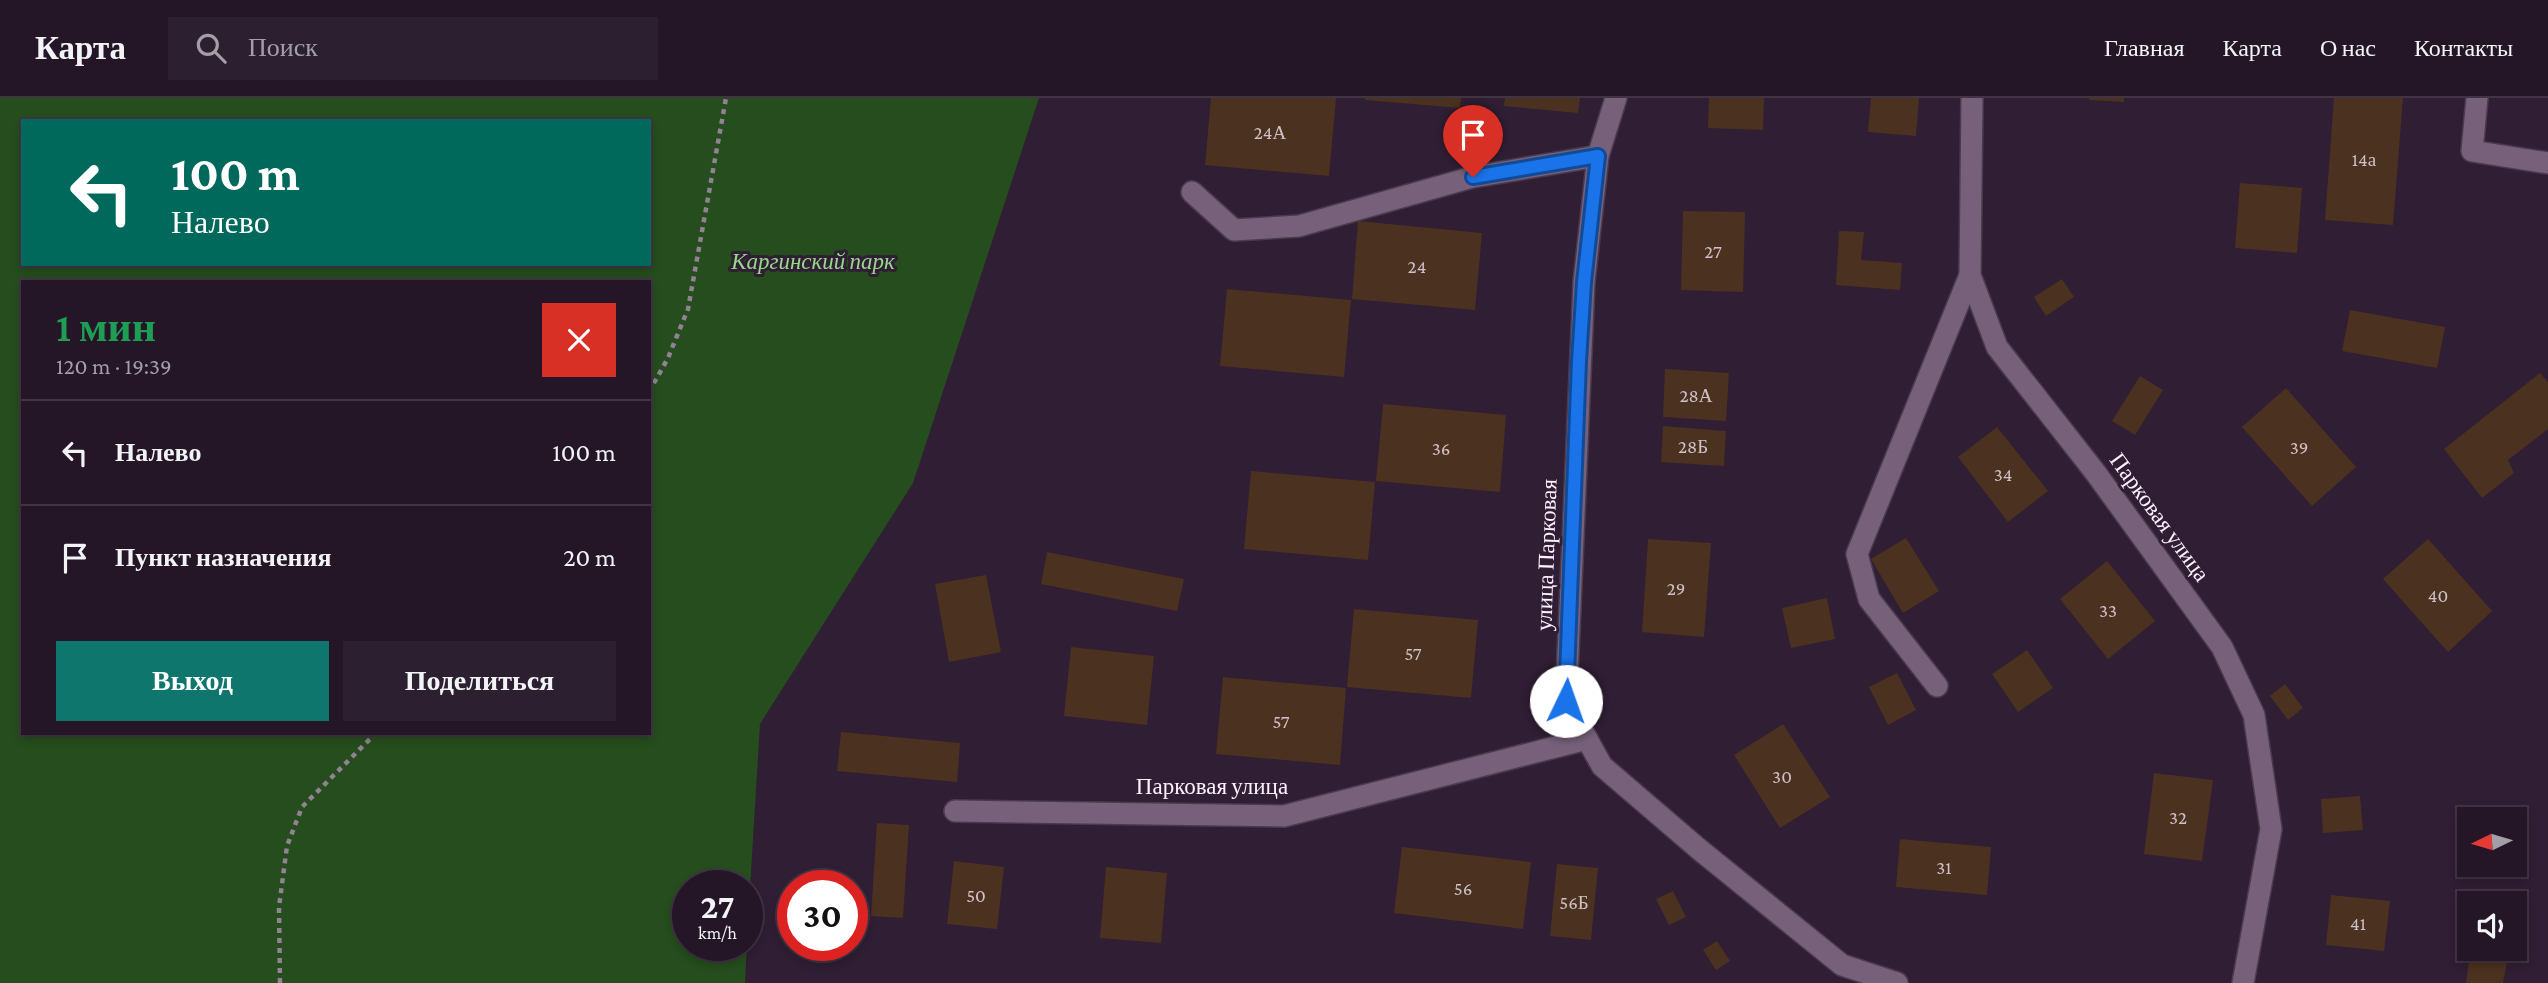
<!DOCTYPE html>
<html lang="ru">
<head>
<meta charset="utf-8">
<style>
	body { margin:0; font-family:"Crimson Pro",serif; background:#2c1f2f; color:#f1f3f6; height:100vh; display:flex; flex-direction:column; font-size:26px; white-space:nowrap }
	* { box-sizing:border-box; margin:0 }
	p { font-size:23px; color:#a39fa7 }
	.icon { flex:none; width:38px; height:38px; fill:none; stroke:currentColor; stroke-width:2; stroke-linecap:round; stroke-linejoin:round }
	.map { position:relative; flex:1; overflow:hidden }
	.details { position:absolute; left:21px; top:182px; width:630px; height:455px; display:flex; flex-direction:column; background:#241627; border-radius:0px; box-shadow:0 4px 10px #0003,0 0 0 2px #413544 }
	.details>* { flex:none }
	.guide { position:absolute; left:21px; top:21px; width:630px; height:147px; border-radius:0px; box-shadow:0 4px 10px #0003,0 0 0 2px #413544; background:#00695c; color:#fff; overflow:hidden }
	.needle { width:46px; rotate:265deg }
	.controls { position:absolute; left:2457px; top:709px; display:grid; gap:14px }
	.controls a { display:grid; place-items:center; width:70px; height:70px; border-radius:0px; background:#241627; box-shadow:0 4px 10px #0003,0 0 0 2px #413544; font-size:35px }
	.speed { position:absolute; left:672px; top:772px; display:flex; gap:14px; font-size:35px; font-weight:700; text-align:center }
	.speed>* { display:grid; place-content:center; width:91px; height:91px; border-radius:50%; background:#241627; box-shadow:0 4px 10px #0003,0 0 0 2px #413544; line-height:1 }
	.speed small { font-size:18px; font-weight:400 }
	.speed .limit { border:10px solid #d22; background:#fff; color:#111 }
	.pin { position:absolute; display:grid; place-items:center; width:60px; height:60px; color:#fff; margin:-72px -30px; border-radius:50% 50% 50% 0; rotate:-45deg; box-shadow:0 0 7px #0007 }
	.pin .icon { rotate:45deg }
	.me { position:absolute; width:77px; margin:-38px; rotate:3deg; stroke-linejoin:round; filter:drop-shadow(0 0 5px #0008) }
	.turn { display:flex; align-items:center; gap:24px; height:147px; padding:0 35px; font-size:32px }
	.turn .icon { width:91px; height:91px; stroke-width:2.5 }
	.turn b { display:block; font-size:49px; line-height:60px }
	.round { display:grid; place-items:center; flex:none; width:74px; height:74px; border-radius:0px; background:#2c1f2f }
	.summary { display:flex; align-items:center; justify-content:space-between; height:119px; padding:0 35px }
	h1 { font-size:42px; font-weight:600; line-height:52px; color:#1e9e55 }
	.primary-button { display:flex; gap:14px; margin-top:auto; padding:14px 35px }
	.primary-button a { flex:1; height:80px; border-radius:0px; background:#0f766e; color:#fff; font-size:28px; font-weight:600; line-height:80px; text-align:center }
	.primary-button a+a { background:#2c1f2f; color:#f1f3f6 }
	ul { padding:0; list-style:none }
	li { display:flex; align-items:center; gap:21px; height:105px; padding:0 35px; border-top:2px solid #413544 }
	li div { flex:1 }
	li b { display:block; font-size:26px }
	li em { font-style:normal }
	header { display:flex; align-items:center; gap:42px; box-sizing:border-box; height:98px; padding:0 35px; background:#241627; border-bottom:2px solid #413544 }
	header strong { font-size:33px }
	nav { display:flex; gap:38px; margin-inline-start:auto; font-size:24px }
	.search { width:490px; height:63px; background:#2c1f2f; display:flex; align-items:center; gap:18px; box-sizing:border-box; padding:0 24px; border-radius:0px; color:#a39fa7; font-size:26px }
	.map>svg:first-child { display:block }
	.green { fill:#254d1d; fill-rule:evenodd }
	.building { fill:#4b311f }
	.lines { fill:none; stroke-linecap:round; stroke-linejoin:round }
	.minor-casing { stroke:#4a3a4d; stroke-width:24 }
	.path { stroke:#918294; stroke-width:4.5; stroke-dasharray:5 5; stroke-linecap:butt }
	.minor { stroke:#76607a; stroke-width:21 }
	.route-casing { stroke:#114b97; stroke-width:18 }
	.route { stroke:#1a73e8; stroke-width:12 }
	.labels { text-anchor:middle; dominant-baseline:central; stroke-width:6; stroke-linejoin:round; paint-order:stroke }
	.number-label { font-size:19px; fill:#d0c0c7 }
	.park-label { font-size:23px; font-style:italic; fill:#96d789; stroke:#301e34 }
	.street-label { font-size:23px; fill:#fdf0ff; stroke:#301e34 }
</style>
</head>
<body>
<header>
<strong>Карта</strong>
<div class="search"><svg class="icon" aria-label="search" viewBox="0 0 24 24"><circle cx="10" cy="10" r="6"/><path d="M15 15l6 6"/></svg>Поиск</div>
<nav><a>Главная</a><a>Карта</a><a>О нас</a><a>Контакты</a></nav>
</header>
<div class="map">
<svg width="2548" height="885" viewBox="0 0 2548 885">
	<rect width="100%" height="100%" fill="#301e34"/>
	<!-- green -->
	<path class="green" d="M0,0H1039L913,385L760,626L747,840V788H688V847H747L745,885H0ZM23,23H649V166H23ZM23,184H649V635H23Z"/>
	<!-- building -->
	<g class="building">
		<path d="M1211,0H1336L1329,78L1205,67Z"/>
		<path d="M1365,0H1461L1460,10L1365,2Z"/>
		<path d="M1505,0H1580L1578,15L1504,8Z"/>
		<path d="M1709,0H1764L1763,32L1708,30Z"/>
		<path d="M1871,0H1919L1916,38L1868,34Z"/>
		<path d="M2089,0H2124V4L2089,2Z"/>
		<path d="M2334,0H2403L2393,127L2325,122Z"/>
		<path d="M2240,85L2302,90L2297,155L2235,150Z"/>
		<path d="M1683,113L1745,114L1743,194L1681,192Z"/>
		<path d="M1358,123L1482,135L1475,212L1352,201Z"/>
		<path d="M1839,133L1864,134L1861,162L1902,165L1900,192L1836,187Z"/>
		<path d="M2062,181L2074,199L2046,218L2034,199Z"/>
		<path d="M1227,191L1351,202L1344,279L1220,268Z"/>
		<path d="M2350,212L2445,229L2437,270L2342,253Z"/>
		<path d="M1665,271L1729,275L1726,323L1663,319Z"/>
		<path d="M2540,275L2548,284V331L2508,362L2514,375L2482,400L2444,351Z"/>
		<path d="M2140,278L2163,292L2135,337L2112,323Z"/>
		<path d="M2286,290L2356,369L2312,408L2242,329Z"/>
		<path d="M1383,306L1506,317L1500,394L1376,383Z"/>
		<path d="M1663,328L1726,333L1724,368L1661,364Z"/>
		<path d="M1997,329L2048,393L2008,424L1958,359Z"/>
		<path d="M1251,373L1375,384L1368,462L1244,451Z"/>
		<path d="M1906,440L1939,493L1903,515L1871,461Z"/>
		<path d="M1648,441L1711,445L1704,539L1642,534Z"/>
		<path d="M2428,441L2492,513L2448,554L2383,481Z"/>
		<path d="M1047,454L1184,481L1177,513L1041,486Z"/>
		<path d="M2107,463L2155,523L2108,561L2060,501Z"/>
		<path d="M986,477L1001,554L949,564L935,486Z"/>
		<path d="M1827,500L1835,541L1791,550L1782,510Z"/>
		<path d="M1354,511L1478,522L1471,600L1347,589Z"/>
		<path d="M1071,549L1154,558L1147,627L1064,618Z"/>
		<path d="M2027,552L2053,590L2018,614L1992,576Z"/>
		<path d="M1897,575L1916,612L1888,627L1869,589Z"/>
		<path d="M1223,579L1346,590L1340,667L1216,656Z"/>
		<path d="M2285,586L2303,610L2288,622L2270,598Z"/>
		<path d="M1783,626L1830,699L1780,730L1734,657Z"/>
		<path d="M841,634L960,645L957,684L837,673Z"/>
		<path d="M2154,675L2213,682L2202,763L2144,756Z"/>
		<path d="M2360,698L2363,732L2323,735L2321,701Z"/>
		<path d="M877,725L909,727L903,820L871,818Z"/>
		<path d="M1900,741L1991,749L1987,797L1896,789Z"/>
		<path d="M1402,749L1531,764L1523,831L1394,815Z"/>
		<path d="M954,763L1004,769L997,831L947,826Z"/>
		<path d="M1557,766L1598,770L1591,842L1550,838Z"/>
		<path d="M1106,769L1167,775L1161,845L1100,840Z"/>
		<path d="M1673,793L1686,819L1669,827L1656,801Z"/>
		<path d="M2331,797L2390,803L2384,853L2326,847Z"/>
		<path d="M1717,843L1730,863L1716,872L1703,852Z"/>
		<path d="M2471,850L2509,854L2503,885H2466Z"/>
	</g>
	<g class="lines">
		<!-- minor casing -->
		<g class="minor-casing">
			<g id="minor">
				<path d="M1616,0L1598,58L1584,184L1566,603L1602,668L1700,752L1842,867L1897,885"/>
				<path d="M1972,0L1970,177L1997,249L2095,374L2222,549L2254,617L2271,731L2243,885"/>
				<path d="M2477,0L2472,53L2548,65"/>
				<path d="M1192,94L1234,132L1299,128L1473,79L1598,58"/>
				<path d="M1937,588L1869,501L1857,456L1970,177"/>
				<path d="M955,713L1284,718L1587,641"/>
			</g>
		</g>
		<!-- path -->
		<g class="path">
			<path d="M649,294L668,260L688,211L726,0"/>
			<path d="M280,885L279,809L287,748L302,709L376,635"/>
		</g>
		<!-- minor -->
		<use href="#minor" class="minor"/>
	</g>
	<g class="lines">
		<!-- route casing -->
		<g class="route-casing">
			<path id="route" d="M1473,79L1598,58L1584,184L1579,263L1566,603"/>
		</g>
		<!-- route -->
		<use href="#route" class="route"/>
	</g>
	<g class="labels">
		<!-- number labels -->
		<g class="number-label">
			<text x="1270" y="34">24А</text>
			<text x="2364" y="61">14а</text>
			<text x="1713" y="153">27</text>
			<text x="1417" y="168">24</text>
			<text x="1696" y="297">28А</text>
			<text x="1693" y="348">28Б</text>
			<text x="2299" y="349">39</text>
			<text x="1441" y="350">36</text>
			<text x="2003" y="376">34</text>
			<text x="1676" y="490">29</text>
			<text x="2438" y="497">40</text>
			<text x="2108" y="512">33</text>
			<text x="1413" y="555">57</text>
			<text x="1281" y="623">57</text>
			<text x="1782" y="678">30</text>
			<text x="2178" y="719">32</text>
			<text x="1944" y="769">31</text>
			<text x="1463" y="790">56</text>
			<text x="976" y="797">50</text>
			<text x="1574" y="804">56Б</text>
			<text x="2358" y="825">41</text>
		</g>
		<!-- park labels -->
		<g class="park-label">
			<text x="813" y="163">Каргинский парк</text>
		</g>
		<!-- street labels -->
		<g class="street-label">
			<text transform="translate(2160 419) rotate(54)">Парковая улица</text>
			<text transform="translate(1546 457) rotate(-88)">улица Парковая</text>
			<text x="1212" y="688">Парковая улица</text>
		</g>
	</g>
</svg>
<div class="controls">
<a><svg class="needle" viewBox="-14 -14 28 28"><path d="M0-13l5 13h-10z" fill="#e53935"/><path d="M0 13l5-13h-10z" fill="#a39fa7"/></svg></a>
<a><svg class="icon" aria-label="sound" viewBox="0 0 24 24"><path d="M4 9h4l5-4v14l-5-4H4zM17 9q2 3 0 6"/></svg></a>
</div>
<div class="speed"><div>27<small>km/h</small></div><div class="limit">30</div></div>
<div class="pin" style="left:1473px;top:79px;background:#d93025"><svg class="icon" aria-label="arrive" viewBox="0 0 24 24"><path d="M6 21V4h12l-3 4 3 4H6"/></svg></div>
<svg class="me" style="left:1566px;top:603px" viewBox="-20 -20 40 40"><circle r="19" fill="#fff"/><path d="M0-13L10 11 0 6-10 11z" fill="#1a73e8"/></svg>
<div class="guide">
<div class="turn"><svg class="icon" aria-label="left" viewBox="0 0 24 24"><path d="M17 20v-9H6M10 6l-5 5 5 5"/></svg><div><b>100 m</b>Налево</div></div>
</div>
<section class="details">
<div class="summary"><div><h1>1 мин</h1><p>120 m · 19:39</p></div><a class="round" style="background:#d93025;color:#fff"><svg class="icon" aria-label="close" viewBox="0 0 24 24"><path d="M6 6l12 12M18 6L6 18"/></svg></a></div>
<ul>
<li><svg class="icon" aria-label="left" viewBox="0 0 24 24"><path d="M17 20v-9H6M10 6l-5 5 5 5"/></svg><div><b>Налево</b></div><em>100 m</em></li>
<li><svg class="icon" aria-label="arrive" viewBox="0 0 24 24"><path d="M6 21V4h12l-3 4 3 4H6"/></svg><div><b>Пункт назначения</b></div><em>20 m</em></li>
</ul>
<div class="primary-button"><a>Выход</a><a>Поделиться</a></div>
</section>
</div>
</body>
</html>
